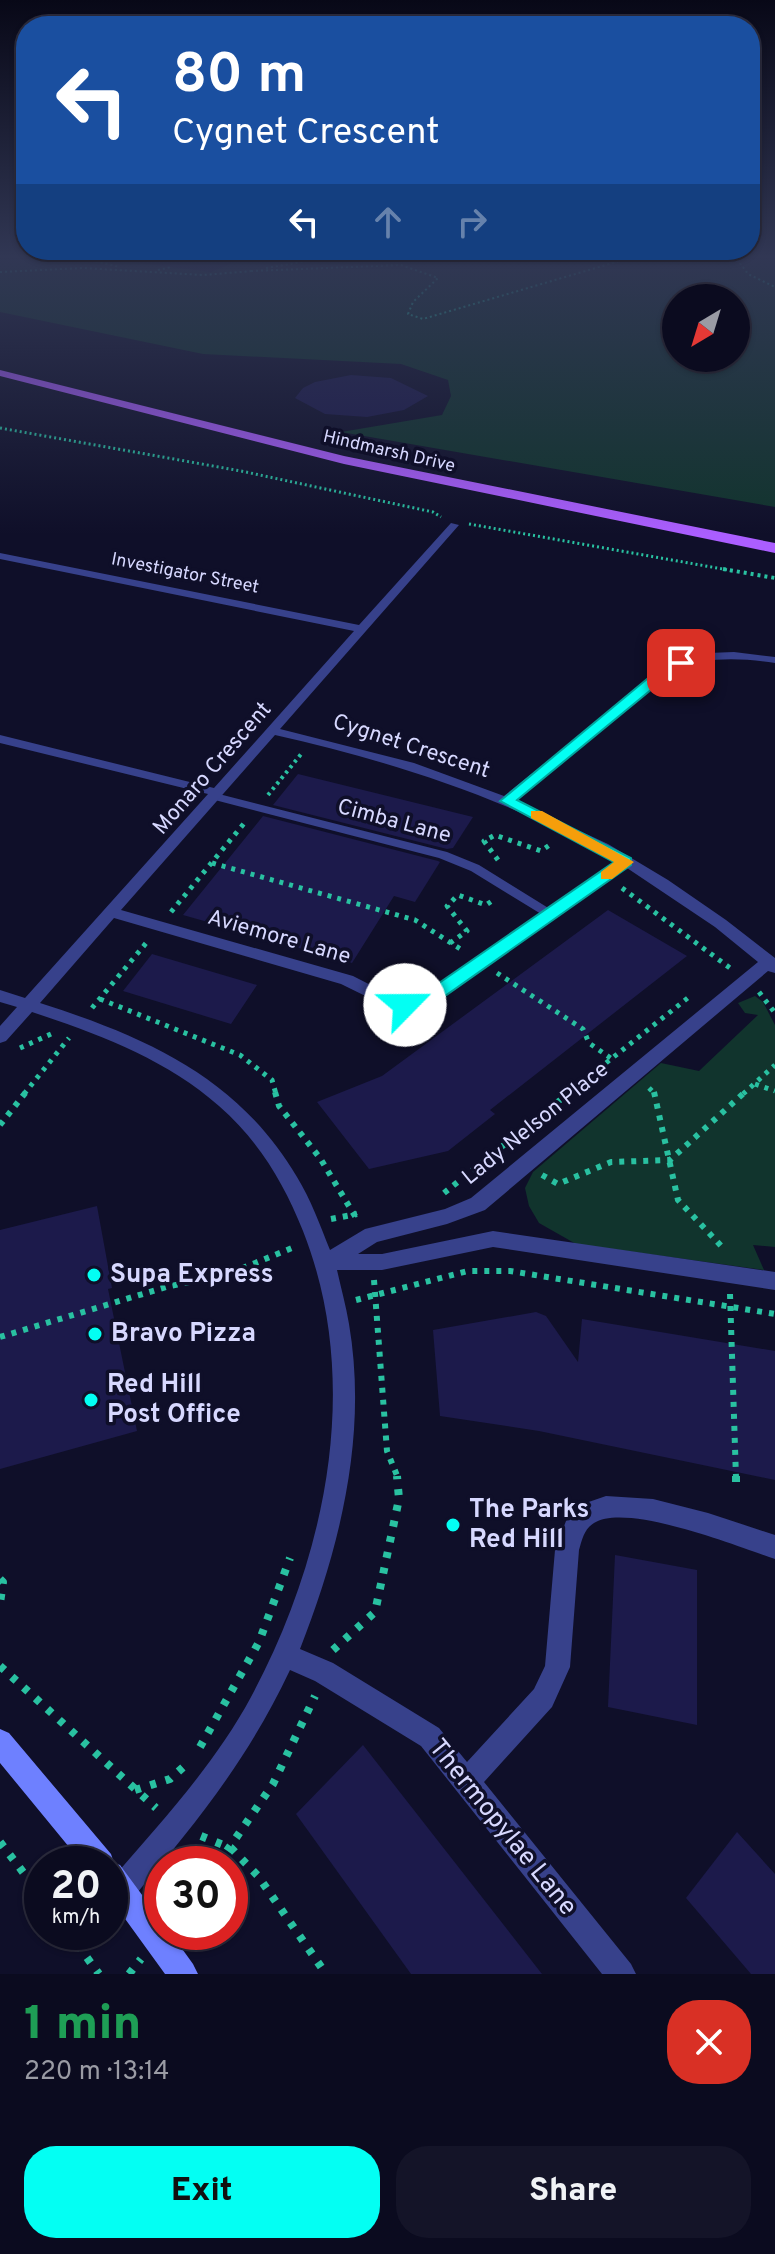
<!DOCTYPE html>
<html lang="en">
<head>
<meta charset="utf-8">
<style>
	body { margin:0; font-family:Overpass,sans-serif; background:#141428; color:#f1f3f6; height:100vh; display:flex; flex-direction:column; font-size:30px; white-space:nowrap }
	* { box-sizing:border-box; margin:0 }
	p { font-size:26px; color:#9a9ba4 }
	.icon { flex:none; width:44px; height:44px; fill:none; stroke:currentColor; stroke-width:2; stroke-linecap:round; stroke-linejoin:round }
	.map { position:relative; height:1974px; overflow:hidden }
	.drawer { display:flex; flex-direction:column; background:#0b0b1f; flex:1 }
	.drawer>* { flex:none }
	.hud { position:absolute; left:16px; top:16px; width:744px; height:244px; border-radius:32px; box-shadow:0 2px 6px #0004,0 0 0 2px #2b2b3d; background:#1a4fa0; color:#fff; overflow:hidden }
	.needle { width:52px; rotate:218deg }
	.tools { position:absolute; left:662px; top:284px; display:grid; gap:16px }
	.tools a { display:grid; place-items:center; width:88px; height:88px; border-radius:50%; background:#0b0b1f; box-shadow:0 2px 6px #0004,0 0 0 2px #2b2b3d; font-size:40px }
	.speed { position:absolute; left:24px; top:1846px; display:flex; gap:16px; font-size:40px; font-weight:700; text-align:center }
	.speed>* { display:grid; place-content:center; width:104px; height:104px; border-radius:50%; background:#0b0b1f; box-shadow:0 2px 6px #0004,0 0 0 2px #2b2b3d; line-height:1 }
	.speed small { font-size:20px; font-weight:400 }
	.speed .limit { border:12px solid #d22; background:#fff; color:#111 }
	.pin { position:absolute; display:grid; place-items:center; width:68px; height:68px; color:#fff; margin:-34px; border-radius:16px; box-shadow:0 4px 12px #0006 }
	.me { position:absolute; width:88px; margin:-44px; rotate:67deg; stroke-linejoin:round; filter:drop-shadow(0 0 6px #0008) }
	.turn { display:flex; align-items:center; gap:28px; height:168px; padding:0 24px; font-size:36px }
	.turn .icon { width:104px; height:104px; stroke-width:2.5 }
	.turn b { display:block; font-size:56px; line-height:68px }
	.lanes { display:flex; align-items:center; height:76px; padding:0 24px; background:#0003; justify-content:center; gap:40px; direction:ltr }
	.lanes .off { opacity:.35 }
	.round { display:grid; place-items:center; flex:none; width:84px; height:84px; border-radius:32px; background:#141428 }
	.headline { display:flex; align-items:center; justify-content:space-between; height:136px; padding:0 24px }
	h1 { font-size:48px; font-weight:800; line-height:60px; color:#1e9e55 }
	.action { display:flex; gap:16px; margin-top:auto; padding:16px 24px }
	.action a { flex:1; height:92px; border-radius:32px; background:#03fff3; color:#111; font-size:32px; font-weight:800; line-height:92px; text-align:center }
	.action a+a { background:#141428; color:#f1f3f6 }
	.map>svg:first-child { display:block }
	.green { fill:#11342d; fill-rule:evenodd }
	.building { fill:#1c1a4b }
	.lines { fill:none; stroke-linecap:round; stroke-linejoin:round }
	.path-far5 { stroke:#29c1a1; stroke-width:2; stroke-dasharray:2 3; stroke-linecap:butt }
	.path-far4 { stroke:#29c1a1; stroke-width:3; stroke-dasharray:2 3; stroke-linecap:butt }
	.path-far3 { stroke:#29c1a1; stroke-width:4; stroke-dasharray:3 4; stroke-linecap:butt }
	.path-far2 { stroke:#29c1a1; stroke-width:5; stroke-dasharray:4 6; stroke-linecap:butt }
	.path-far1 { stroke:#29c1a1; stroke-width:6; stroke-dasharray:5 7; stroke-linecap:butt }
	.path { stroke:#29c1a1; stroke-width:8; stroke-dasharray:6 10; stroke-linecap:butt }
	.lane { fill:#37418b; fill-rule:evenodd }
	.street { fill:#37418b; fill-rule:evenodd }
	.secondary { fill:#6e80ff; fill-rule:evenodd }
	.primary { fill:#ab5eff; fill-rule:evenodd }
	.route { fill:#03fff3; stroke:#02a69e; stroke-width:2 }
	.slow { fill:#f59e0b }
	.poi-dot { fill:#03fff3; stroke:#0f0f29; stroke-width:3 }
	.labels { text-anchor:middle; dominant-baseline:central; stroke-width:7; stroke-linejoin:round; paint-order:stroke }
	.far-street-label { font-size:18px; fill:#d7d8ff; stroke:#0f0f29 }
	.street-label { font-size:22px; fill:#d7d8ff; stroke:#0f0f29 }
	.near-poi-label { font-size:26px; font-weight:bold; fill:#d7d8ff; stroke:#0f0f29; text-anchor:start }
	.near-street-label { font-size:26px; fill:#d7d8ff; stroke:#0f0f29 }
</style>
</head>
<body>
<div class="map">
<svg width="775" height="1974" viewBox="0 0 775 1974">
	<rect width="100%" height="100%" fill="#0f0f29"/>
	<!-- green -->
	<g class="green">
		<path d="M0,259H107L211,272L242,259H775V507L341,432L442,415L451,396L448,380L401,364L203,354L0,312ZM676,298H736V358H676Z"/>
		<path d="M755,996L763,1002L775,1025V1247L753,1245L764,1270L576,1244L539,1223L529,1206L525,1188L533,1172L661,1063L699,1071L758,1015L745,1013L738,1003Z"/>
	</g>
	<!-- building -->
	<g class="building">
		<path d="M351,375L391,378L428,396L404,410L367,417L325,414L295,398L303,388L315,382Z"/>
		<path d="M298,774L473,817L453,848L447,849L273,805Z"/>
		<path d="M263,816L438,861L440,862L415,902L394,896L352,963L183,915Z"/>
		<path d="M608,910L687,956L490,1110L495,1114L448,1151L369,1169L317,1102L382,1076Z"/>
		<path d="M152,954L257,985L231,1024L123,991Z"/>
		<path d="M97,1206L112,1288L108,1289L137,1431L0,1469V1230Z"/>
		<path d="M536,1312L546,1316L578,1362L582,1319L775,1351V1480L539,1431L440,1416L433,1330Z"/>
		<path d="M615,1555L697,1570V1725L608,1707Z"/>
		<path d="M363,1745L542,1974H411L296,1814Z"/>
		<path d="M737,1832L775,1874V1974H751L686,1898Z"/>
	</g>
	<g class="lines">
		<!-- path-far5 -->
		<g class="path-far5">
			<path d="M86,259L120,267"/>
			<path d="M737,259L748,274L775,287"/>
			<path d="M266,268L320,259"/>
			<path d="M158,270L171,267"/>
			<path d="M251,271L401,265L438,278L413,302L408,314L423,319L626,259"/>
			<path d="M0,272L83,268L203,275L253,271"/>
		</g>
		<!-- path-far4 -->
		<g class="path-far4">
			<path d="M0,428L241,471L433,512L441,517"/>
			<path d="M469,524L734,571"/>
		</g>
		<!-- path-far3 -->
		<g class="path-far3">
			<path d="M723,569L775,578"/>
			<path d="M268,795L302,753"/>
		</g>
		<!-- path-far2 -->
		<g class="path-far2">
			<path d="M498,860L484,841L495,835L541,851L551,844"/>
			<path d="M212,863L415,920L462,950"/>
			<path d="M622,888L730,968"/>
			<path d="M171,912L246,821"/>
			<path d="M450,943L467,931L447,906L458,895L486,905L492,901"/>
			<path d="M497,973L583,1029L589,1043L612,1059"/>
			<path d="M759,992L775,1013"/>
			<path d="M100,999L240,1055L272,1080L276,1094"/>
			<path d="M92,1008L147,942"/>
			<path d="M20,1048L51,1034"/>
			<path d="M755,1084L775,1091"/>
			<path d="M649,1088L655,1094"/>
			<path d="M24,1094L69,1038"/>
			<path d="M567,1094L689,997"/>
			<path d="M743,1094L775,1065"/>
		</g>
		<!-- path-far1 -->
		<g class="path-far1">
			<path d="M275,1092L279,1106L320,1158L358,1221"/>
			<path d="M654,1092L678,1200L725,1250"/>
			<path d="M0,1125L26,1092"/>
			<path d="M542,1175L558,1184L611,1162L670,1160L745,1092"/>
			<path d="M444,1193L570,1092"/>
			<path d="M331,1219L357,1214"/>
			<path d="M374,1280L387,1451L398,1478"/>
			<path d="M730,1294L736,1478"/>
			<path d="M356,1300L468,1271H510L775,1314"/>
			<path d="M0,1337L166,1287L228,1274L297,1246"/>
		</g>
		<!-- path -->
		<g class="path">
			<path d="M736,1476V1491"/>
			<path d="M0,1579L3,1582L0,1603"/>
			<path d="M333,1650L375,1612L399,1499L397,1476"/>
			<path d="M0,1666L156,1808"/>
			<path d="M200,1747L259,1642L290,1558"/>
			<path d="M135,1790L170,1779L190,1761"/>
			<path d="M201,1836L231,1848L258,1876L326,1974"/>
			<path d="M0,1842L42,1897"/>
			<path d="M218,1864L273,1784L315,1696"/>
			<path d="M68,1932L99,1974"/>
			<path d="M129,1974L141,1959"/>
		</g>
		<!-- lane -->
		<path class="lane" d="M215,793L447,852L479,865L558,914L551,918L546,917L471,871L439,858L211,799V795Z"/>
		<!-- street -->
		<path class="street" d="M451,523L459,525L280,729L414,763L504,796L665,667L708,653L734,652L775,657V663C739,658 706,656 673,671L515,801L608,844L668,880L726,920L775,958V973L768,971L485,1210L447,1224L377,1242L358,1254H382L493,1231L775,1272V1290L493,1247L382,1270H337C341,1288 346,1306 349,1324C368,1435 340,1547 300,1649L333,1663L439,1728L467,1762L534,1689L545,1666L555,1550L566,1521L580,1505L606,1496L653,1499L708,1513L775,1535V1559C739,1547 627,1502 594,1523C584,1529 582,1540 579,1550L570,1667L552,1707L484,1782L631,1964L636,1974H602L421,1746L315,1681L290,1670C247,1761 196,1823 132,1899L122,1903L112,1899L110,1894L112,1879C162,1821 215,1764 251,1697C326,1557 363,1383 303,1231C284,1183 258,1140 219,1106C166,1059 98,1034 32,1012L6,1041L0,1043V1026L17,1007L0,1002V990L25,998L208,794L0,743V735L214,788L354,631L0,559V553L359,625ZM275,735C394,762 511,799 617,862L423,994L413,998H396L353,976L121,910ZM627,868L715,927L758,962L471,1198L445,1209L365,1229L330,1250C320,1225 311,1200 297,1177C238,1077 146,1037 40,1003L114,918L341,984L394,1010H415L435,1002Z"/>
		<!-- secondary -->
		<path class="secondary" d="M0,1729L9,1733L111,1854L114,1863L120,1865L162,1922V1932H170L193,1964L198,1974H165L110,1898V1864H83L0,1763Z"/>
		<!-- primary -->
		<path class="primary" d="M0,370L344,456L775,543V553L344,464L0,376Z"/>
	</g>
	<!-- sky -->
	<linearGradient id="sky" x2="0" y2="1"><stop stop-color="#080817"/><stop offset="0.48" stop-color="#313754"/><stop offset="1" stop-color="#313754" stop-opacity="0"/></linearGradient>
	<rect width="775" height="535" fill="url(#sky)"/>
	<!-- route -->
	<path class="route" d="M681,659L688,663L669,675L517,800L631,858V865L435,1003L405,1012L398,1010V1001L423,994L614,862L500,801L659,669Z"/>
	<!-- slow -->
	<path class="slow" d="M531,811H542L634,862L612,879H601V872L614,862L531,818Z"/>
	<!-- markers -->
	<g class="poi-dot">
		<circle cx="94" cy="1275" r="8"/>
		<circle cx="95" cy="1334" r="8"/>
		<circle cx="91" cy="1400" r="8"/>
		<circle cx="453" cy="1525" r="8"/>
	</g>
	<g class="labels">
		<!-- far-street labels -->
		<g class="far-street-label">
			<text transform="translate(389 452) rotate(13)">Hindmarsh Drive</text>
			<text transform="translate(185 574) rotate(11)">Investigator Street</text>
		</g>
		<!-- street labels -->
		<g class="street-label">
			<text transform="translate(411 747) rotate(18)">Cygnet Crescent</text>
			<text transform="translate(213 769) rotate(-49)">Monaro Crescent</text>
			<text transform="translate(394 822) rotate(15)">Cimba Lane</text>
			<text transform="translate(279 938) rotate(16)">Aviemore Lane</text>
			<text transform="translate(536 1124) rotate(-39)">Lady Nelson Place</text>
		</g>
		<!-- near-poi labels -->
		<g class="near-poi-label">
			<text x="110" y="1275">Supa Express</text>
			<text x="111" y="1334">Bravo Pizza</text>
			<text x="107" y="1385">Red Hill<tspan x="107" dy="30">Post Office</tspan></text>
			<text x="469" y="1510">The Parks<tspan x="469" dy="30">Red Hill</tspan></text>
		</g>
		<!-- near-street labels -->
		<g class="near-street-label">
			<text transform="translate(502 1828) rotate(51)">Thermopylae Lane</text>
		</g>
	</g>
</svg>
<div class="tools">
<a><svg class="needle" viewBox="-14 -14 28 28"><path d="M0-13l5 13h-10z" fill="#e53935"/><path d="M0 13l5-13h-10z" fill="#9a9ba4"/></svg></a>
</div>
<div class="speed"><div>20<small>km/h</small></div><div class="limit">30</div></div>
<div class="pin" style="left:681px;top:663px;background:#d93025"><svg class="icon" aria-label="arrive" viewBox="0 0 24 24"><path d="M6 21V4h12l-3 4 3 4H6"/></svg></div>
<svg class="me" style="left:405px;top:1005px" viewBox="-20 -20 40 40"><circle r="19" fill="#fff"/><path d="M0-13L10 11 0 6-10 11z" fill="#03fff3"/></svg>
<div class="hud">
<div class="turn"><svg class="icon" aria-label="left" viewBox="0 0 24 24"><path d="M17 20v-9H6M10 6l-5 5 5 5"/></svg><div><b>80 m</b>Cygnet Crescent</div></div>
<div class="lanes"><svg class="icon" aria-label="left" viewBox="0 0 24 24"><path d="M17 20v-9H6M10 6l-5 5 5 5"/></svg><svg class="icon off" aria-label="ahead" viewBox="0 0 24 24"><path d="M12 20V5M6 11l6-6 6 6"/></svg><svg class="icon off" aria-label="right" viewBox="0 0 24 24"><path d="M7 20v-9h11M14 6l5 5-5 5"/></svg></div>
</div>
</div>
<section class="drawer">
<div class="headline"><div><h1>1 min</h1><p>220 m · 13:14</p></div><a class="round" style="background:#d93025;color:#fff"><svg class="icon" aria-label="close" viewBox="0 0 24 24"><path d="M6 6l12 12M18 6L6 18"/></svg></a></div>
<div class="action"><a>Exit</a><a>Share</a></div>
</section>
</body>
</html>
